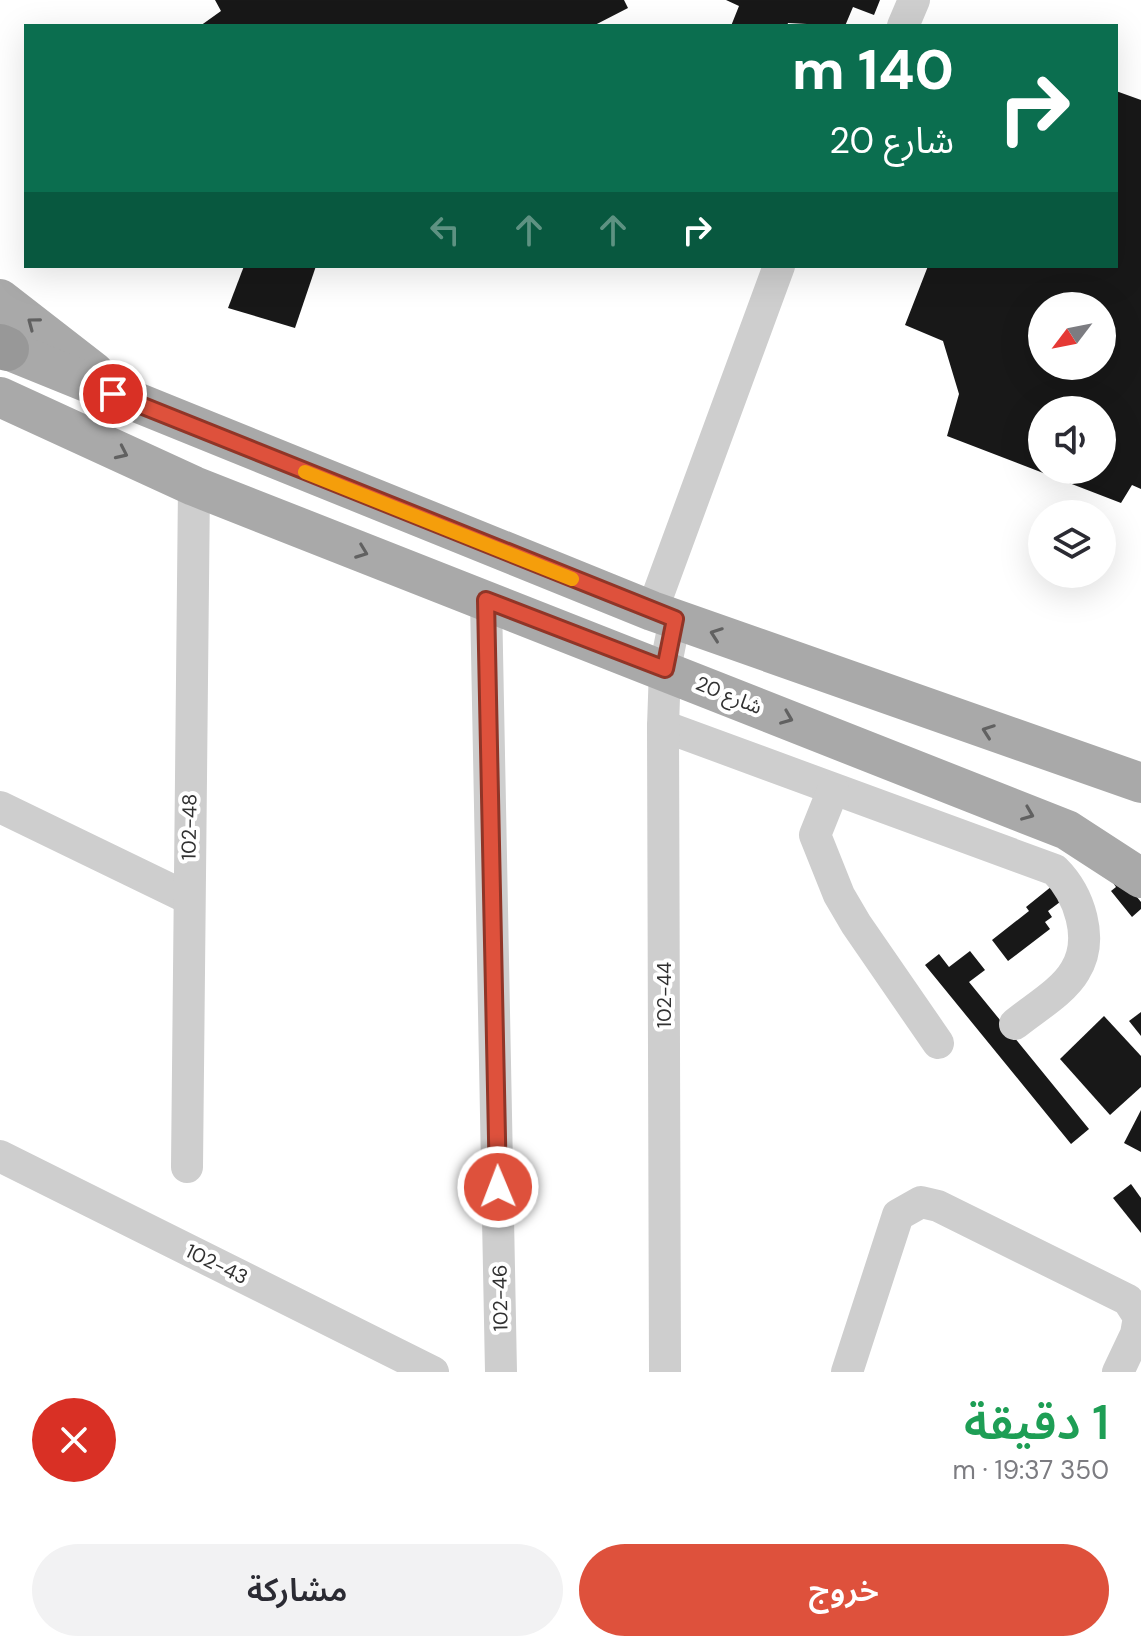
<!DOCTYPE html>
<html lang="ar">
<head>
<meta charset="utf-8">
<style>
	body { margin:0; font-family:"DM Sans","Noto Sans Arabic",sans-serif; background:#f2f2f3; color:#2b2b33; direction:rtl; height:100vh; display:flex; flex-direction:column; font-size:30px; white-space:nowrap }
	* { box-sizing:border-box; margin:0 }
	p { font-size:26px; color:#7c7c81 }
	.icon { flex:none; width:44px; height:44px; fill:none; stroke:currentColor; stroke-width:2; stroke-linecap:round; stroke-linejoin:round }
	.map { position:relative; height:1372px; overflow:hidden; direction:ltr }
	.sheet { display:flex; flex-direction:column; background:#fff; flex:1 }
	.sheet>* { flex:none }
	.top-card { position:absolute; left:24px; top:24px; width:1094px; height:244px; border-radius:0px; box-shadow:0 8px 32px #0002; direction:rtl; background:#0b6e4f; color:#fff; overflow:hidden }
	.needle { width:52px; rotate:238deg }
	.tools { position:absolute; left:1028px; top:292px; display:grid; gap:16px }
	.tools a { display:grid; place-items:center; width:88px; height:88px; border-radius:50%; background:#fff; box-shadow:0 8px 32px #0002; font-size:40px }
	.pin { position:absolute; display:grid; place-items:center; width:68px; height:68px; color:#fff; margin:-34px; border:4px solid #fff; border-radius:50%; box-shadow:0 2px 8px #0007 }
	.me { position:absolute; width:88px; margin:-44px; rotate:359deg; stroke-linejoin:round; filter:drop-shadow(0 0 6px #0008) }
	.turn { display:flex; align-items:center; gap:28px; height:168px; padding:0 32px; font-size:36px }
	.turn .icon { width:104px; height:104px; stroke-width:2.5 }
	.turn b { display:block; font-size:56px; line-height:68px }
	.lanes { display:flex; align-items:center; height:76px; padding:0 32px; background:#0003; justify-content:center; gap:40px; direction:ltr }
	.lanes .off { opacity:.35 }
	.round { display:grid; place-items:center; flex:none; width:84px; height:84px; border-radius:42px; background:#f2f2f3 }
	.summary { display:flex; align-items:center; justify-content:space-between; height:136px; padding:0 32px }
	h1 { font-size:48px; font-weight:600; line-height:60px; color:#1e9e55 }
	.action { display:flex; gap:16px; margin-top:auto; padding:16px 32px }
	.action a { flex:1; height:92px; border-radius:48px; background:#de513c; color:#fff; font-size:32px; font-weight:600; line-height:92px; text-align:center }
	.action a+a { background:#f2f2f3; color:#2b2b33 }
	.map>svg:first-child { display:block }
	.building { fill:#181818; fill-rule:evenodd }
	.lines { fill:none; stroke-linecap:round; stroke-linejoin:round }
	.minor { stroke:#cecece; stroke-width:32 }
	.major { stroke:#a9a9a9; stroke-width:40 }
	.highway { stroke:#989898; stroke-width:44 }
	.oneway { stroke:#616161 }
	.route-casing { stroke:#903527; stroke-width:20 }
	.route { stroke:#de513c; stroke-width:14 }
	.slow { stroke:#f59e0b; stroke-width:14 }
	.labels { text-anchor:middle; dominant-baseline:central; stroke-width:8; stroke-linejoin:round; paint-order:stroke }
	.street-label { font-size:20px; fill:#313131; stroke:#fff }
</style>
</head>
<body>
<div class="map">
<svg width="1141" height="1372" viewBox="0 0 1141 1372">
	<rect width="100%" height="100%" fill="#fff"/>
	<!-- building -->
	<g class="building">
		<path d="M215,0H624L628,8L593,26H200L221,11Z"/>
		<path d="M726,0H880L874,15L853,7L845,26L788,23L787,26H731L739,6Z"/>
		<path d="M1116,91L1141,100V489L1132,485L1121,503L947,436L959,394L943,341L905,325L928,266H1116ZM1042,306H1102V366H1042ZM1042,410H1102V470H1042Z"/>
		<path d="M244,266H316L295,328L228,308Z"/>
		<path d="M1118,874L1141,902V909L1132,917L1111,891L1116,887L1111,880Z"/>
		<path d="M1057,882L1060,902L1048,911L1052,917L1045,922L1050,929L1008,961L992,940L1029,911L1026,907Z"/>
		<path d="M970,951L985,970L969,982L1089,1129L1071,1144L925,965L939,954L949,967Z"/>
		<path d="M1141,1012V1036L1129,1021Z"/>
		<path d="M1104,1016L1141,1056V1087L1110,1115L1060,1059Z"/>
		<path d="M1141,1110V1152L1124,1143Z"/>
		<path d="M1131,1184L1141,1198V1233L1113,1198Z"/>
	</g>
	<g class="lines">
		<!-- minor -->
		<g class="minor">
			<path d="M903,26L914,0"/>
			<path d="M486,600L501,1372"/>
			<path d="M652,611L779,266"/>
			<path d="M663,726L1055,870C1079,894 1095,939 1075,971C1063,992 1033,1009 1015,1024"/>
			<path d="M833,790L815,835L839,895L856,924L938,1043"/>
			<path d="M0,807L188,898"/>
			<path d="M0,1156L433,1372"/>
			<path d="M187,1167L194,486"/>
			<path d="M665,1372L663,726L665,669L675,619"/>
			<path d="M847,1372L898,1215L921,1202L938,1206L1128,1300L1139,1317L1136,1334L1118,1372"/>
		</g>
		<!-- major -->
		<g class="major">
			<path d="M0,299L94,372"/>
			<path d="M0,347L652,611L1141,783"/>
			<path d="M0,397L194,486L1067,830L1141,878"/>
		</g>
		<!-- highway -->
		<path class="highway" d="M0,346L7,349"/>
	</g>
	<!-- one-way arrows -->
	<defs><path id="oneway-chevron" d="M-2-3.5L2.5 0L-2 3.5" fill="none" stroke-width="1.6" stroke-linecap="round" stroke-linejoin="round" transform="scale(2)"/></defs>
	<g class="oneway">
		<use href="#oneway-chevron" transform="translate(33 323) rotate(-143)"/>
		<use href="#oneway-chevron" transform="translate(122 453) rotate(25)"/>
		<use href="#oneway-chevron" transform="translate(362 552) rotate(21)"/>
		<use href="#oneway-chevron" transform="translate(716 634) rotate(-160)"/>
		<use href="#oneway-chevron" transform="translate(787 718) rotate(22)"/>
		<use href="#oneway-chevron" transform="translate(988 731) rotate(-160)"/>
		<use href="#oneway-chevron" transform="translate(1028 814) rotate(22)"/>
	</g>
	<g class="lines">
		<!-- route casing -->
		<g class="route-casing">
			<path id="route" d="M113,394L675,619L665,669L486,600L498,1187"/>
		</g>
		<!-- route -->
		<use href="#route" class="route"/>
		<!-- slow -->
		<path class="slow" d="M305,472L572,579"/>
	</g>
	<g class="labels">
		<!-- street labels -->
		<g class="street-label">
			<text transform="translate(729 695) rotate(22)">شارع 20</text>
			<text transform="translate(189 827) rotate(-89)">102-48</text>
			<text transform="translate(664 995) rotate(-90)">102-44</text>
			<text transform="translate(217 1264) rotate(26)">102-43</text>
			<text transform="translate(500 1298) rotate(-91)">102-46</text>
		</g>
	</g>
</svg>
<div class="tools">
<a><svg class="needle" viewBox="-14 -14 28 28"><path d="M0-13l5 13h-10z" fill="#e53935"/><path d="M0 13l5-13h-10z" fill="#7c7c81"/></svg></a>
<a><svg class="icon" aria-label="sound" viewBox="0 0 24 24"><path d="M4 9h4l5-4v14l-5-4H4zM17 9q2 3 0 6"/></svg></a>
<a><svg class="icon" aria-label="layers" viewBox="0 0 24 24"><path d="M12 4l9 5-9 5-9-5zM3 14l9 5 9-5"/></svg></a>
</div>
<div class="pin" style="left:113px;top:394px;background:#d93025"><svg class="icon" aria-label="arrive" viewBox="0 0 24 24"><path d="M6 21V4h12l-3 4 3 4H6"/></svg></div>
<svg class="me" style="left:498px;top:1187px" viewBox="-20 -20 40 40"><circle r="17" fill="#de513c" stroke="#fff" stroke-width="3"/><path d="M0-11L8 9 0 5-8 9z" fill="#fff"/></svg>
<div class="top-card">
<div class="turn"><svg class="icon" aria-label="right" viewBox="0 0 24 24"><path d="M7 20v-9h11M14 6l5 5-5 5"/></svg><div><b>140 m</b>شارع 20</div></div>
<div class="lanes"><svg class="icon off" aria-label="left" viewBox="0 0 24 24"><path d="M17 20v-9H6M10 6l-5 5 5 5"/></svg><svg class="icon off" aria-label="ahead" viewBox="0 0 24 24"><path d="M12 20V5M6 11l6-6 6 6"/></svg><svg class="icon off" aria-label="ahead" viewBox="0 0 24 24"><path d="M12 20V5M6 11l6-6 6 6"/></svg><svg class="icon" aria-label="right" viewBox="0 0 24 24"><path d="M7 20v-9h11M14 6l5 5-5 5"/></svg></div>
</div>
</div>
<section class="sheet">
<div class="summary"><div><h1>1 دقيقة</h1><p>350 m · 19:37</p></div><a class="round" style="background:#d93025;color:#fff"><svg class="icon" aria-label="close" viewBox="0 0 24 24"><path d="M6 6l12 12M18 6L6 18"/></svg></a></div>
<div class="action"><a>خروج</a><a>مشاركة</a></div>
</section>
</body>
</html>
